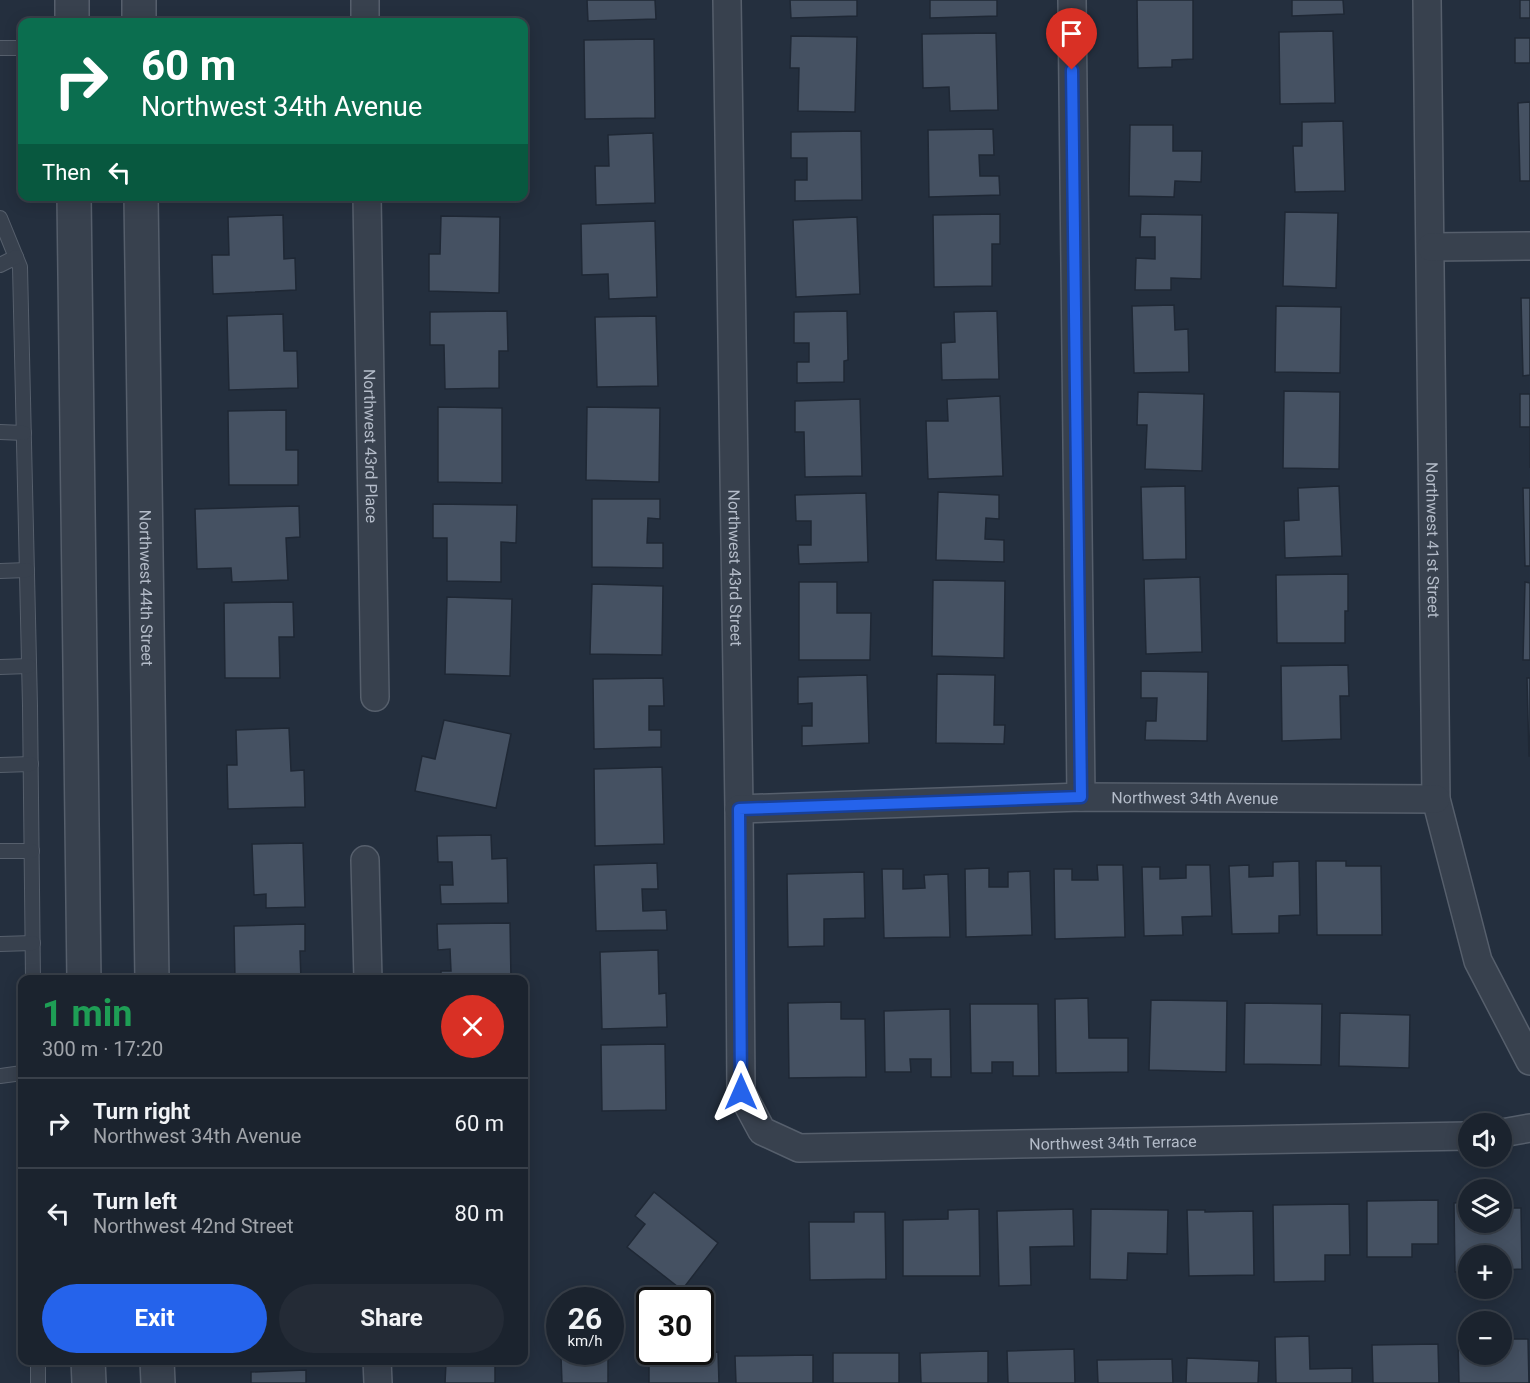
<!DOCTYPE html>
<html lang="en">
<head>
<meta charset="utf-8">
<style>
	body { margin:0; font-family:Roboto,sans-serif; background:#242b36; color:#f1f3f6; height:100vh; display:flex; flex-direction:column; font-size:22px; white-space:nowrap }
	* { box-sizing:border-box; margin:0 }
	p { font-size:20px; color:#a0a4aa }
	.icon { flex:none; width:33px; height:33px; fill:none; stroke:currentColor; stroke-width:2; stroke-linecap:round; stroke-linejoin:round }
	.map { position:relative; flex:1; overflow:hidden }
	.sheet { position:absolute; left:18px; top:975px; width:510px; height:390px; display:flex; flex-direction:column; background:#1b232e; border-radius:12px; box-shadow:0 3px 15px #0003,0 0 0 2px #39404a }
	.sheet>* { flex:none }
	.hud { position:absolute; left:18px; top:18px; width:510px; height:183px; border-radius:12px; box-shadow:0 3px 15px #0003,0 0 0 2px #39404a; background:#0b6e4f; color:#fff; overflow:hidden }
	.tools { position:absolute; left:1458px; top:1113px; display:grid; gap:12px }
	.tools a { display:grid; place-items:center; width:54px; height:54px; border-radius:50%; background:#1b232e; box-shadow:0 3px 15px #0003,0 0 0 2px #39404a; font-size:30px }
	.speed { position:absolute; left:546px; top:1287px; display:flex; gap:12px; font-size:30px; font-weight:700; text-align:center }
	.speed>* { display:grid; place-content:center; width:78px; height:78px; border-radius:50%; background:#1b232e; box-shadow:0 3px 15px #0003,0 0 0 2px #39404a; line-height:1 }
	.speed small { font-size:15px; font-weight:400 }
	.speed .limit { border:3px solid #111; border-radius:9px; background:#fff; color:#111 }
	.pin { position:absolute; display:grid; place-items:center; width:51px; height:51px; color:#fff; margin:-62px -26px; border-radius:50% 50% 50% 0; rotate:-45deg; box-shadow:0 0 6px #0007 }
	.pin .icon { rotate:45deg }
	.me { position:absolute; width:66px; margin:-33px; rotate:0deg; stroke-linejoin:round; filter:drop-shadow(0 0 4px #0008) }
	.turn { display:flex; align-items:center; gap:21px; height:126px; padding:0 24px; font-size:27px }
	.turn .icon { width:78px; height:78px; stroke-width:2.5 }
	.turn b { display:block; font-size:42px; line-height:51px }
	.then { display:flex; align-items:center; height:57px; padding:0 24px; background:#0003; gap:12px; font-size:22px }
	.round { display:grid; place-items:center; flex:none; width:63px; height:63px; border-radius:32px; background:#242b36 }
	.summary { display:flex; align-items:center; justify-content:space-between; height:102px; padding:0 24px }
	h1 { font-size:36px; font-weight:700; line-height:45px; color:#1e9e55 }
	.action { display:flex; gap:12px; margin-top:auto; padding:12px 24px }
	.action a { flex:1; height:69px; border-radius:36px; background:#2563eb; color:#fff; font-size:24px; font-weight:700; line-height:69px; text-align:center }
	.action a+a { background:#242b36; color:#f1f3f6 }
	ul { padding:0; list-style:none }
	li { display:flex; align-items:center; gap:18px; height:90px; padding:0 24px; border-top:2px solid #39404a }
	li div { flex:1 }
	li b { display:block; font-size:22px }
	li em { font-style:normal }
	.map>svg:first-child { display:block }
	.building { fill:#455162; stroke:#1f2835; stroke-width:1.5 }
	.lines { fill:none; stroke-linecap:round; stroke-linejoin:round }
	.service-casing { stroke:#565f6c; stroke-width:16 }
	.minor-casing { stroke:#565f6c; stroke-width:30 }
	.tertiary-casing { stroke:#565f6c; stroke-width:36 }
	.service { stroke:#38414e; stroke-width:14 }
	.minor { stroke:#38414e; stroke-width:27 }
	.tertiary { stroke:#38414e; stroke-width:33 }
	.route-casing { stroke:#184099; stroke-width:15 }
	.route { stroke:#2563eb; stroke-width:10 }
	.labels { text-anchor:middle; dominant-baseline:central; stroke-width:5; stroke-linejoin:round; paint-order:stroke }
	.street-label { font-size:16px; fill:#b4bcc9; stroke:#1d2633 }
</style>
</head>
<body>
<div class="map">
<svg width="1530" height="1383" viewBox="0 0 1530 1383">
	<rect width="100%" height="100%" fill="#242f3e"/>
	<!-- building -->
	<g class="building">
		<path d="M587,0H655L656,19L588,21Z"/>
		<path d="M790,0H857V16L791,18Z"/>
		<path d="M930,0H997V16L930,18Z"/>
		<path d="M1137,0H1193V59L1172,60V67L1138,68Z"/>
		<path d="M1292,0H1343L1344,14L1292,16Z"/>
		<rect x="1520" y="0" width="10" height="18"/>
		<path d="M1333,31L1335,103L1280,104L1279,32Z"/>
		<path d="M996,33L998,110L950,111L949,87L923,88L922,34Z"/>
		<path d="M791,36L857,37L855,112L798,111L799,68H790Z"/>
		<rect x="1515" y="38" width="15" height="25"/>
		<path d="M654,39L655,118L585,119L584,40Z"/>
		<path d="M1530,102V181H1520L1518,103Z"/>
		<path d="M1343,121L1345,191L1295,192L1293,146H1302V122Z"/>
		<path d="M1130,125H1173V151H1202L1201,182L1175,181L1174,197L1129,196Z"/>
		<path d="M993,129L994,155H979L980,176H999L1000,195L929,197L928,130Z"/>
		<path d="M861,131L862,200L795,201V180H807V158H791V132Z"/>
		<path d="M653,133L655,203L596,205L595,166H609L608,135Z"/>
		<path d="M218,196H292V202L218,201Z"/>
		<path d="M448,196H495V199L448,200Z"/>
		<path d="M1285,212L1338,213L1336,288L1283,286Z"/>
		<path d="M1000,214V244H992V286L934,287L933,215Z"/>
		<path d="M1141,214L1202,215L1201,279L1171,278V290H1135L1136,258L1155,259V237H1140Z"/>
		<path d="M283,215L284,259L295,258L296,290L213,294L212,255H229L228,217Z"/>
		<path d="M441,216L500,217L499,293L429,291V254H440Z"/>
		<path d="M857,217L860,294L796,297L793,220Z"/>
		<path d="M655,221L657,297L609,299L608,274L582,275L581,224Z"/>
		<path d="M1521,298H1530V375L1523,376Z"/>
		<path d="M1174,305L1175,330L1188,329L1189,372L1134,373L1132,306Z"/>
		<path d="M1276,306L1341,307L1340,373L1275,372Z"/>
		<path d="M507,311L508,351H499V388L445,389L444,345H430V312Z"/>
		<path d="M847,311L848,360L844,361V382L797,383V362H809V343H794V312Z"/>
		<path d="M997,311L999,379L942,380L941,343L955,342L954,312Z"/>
		<path d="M283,314L284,351H297L298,388L229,390L227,316Z"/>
		<path d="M656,316L658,386L597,387L595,317Z"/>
		<path d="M1284,391L1340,392L1339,469L1283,468Z"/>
		<path d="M1138,392L1204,394L1202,471L1145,469L1147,425H1137Z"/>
		<path d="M1520,394H1530V468V427H1520Z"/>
		<path d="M1000,396L1003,476L928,479L926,421H948L947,399Z"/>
		<path d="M860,399L862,476L805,477L804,432H795V401Z"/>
		<path d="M438,407L502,408V483L438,482Z"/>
		<path d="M587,407L660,408L659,482L586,480Z"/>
		<path d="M286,410V450H298V485H229L228,411Z"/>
		<path d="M1185,486L1186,559L1143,560L1141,487Z"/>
		<path d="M1339,486L1342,556L1285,558L1284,521L1299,520L1298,488Z"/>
		<path d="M1523,488H1530V566H1525Z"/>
		<path d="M938,492L999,495V519L986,518L985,539L1004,540V562L936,560Z"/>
		<path d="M866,493L868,562L799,564L798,545H811V521H796L795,495Z"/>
		<path d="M592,499H660V519L648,518L647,543H663V568L592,567Z"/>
		<path d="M433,504L517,505L516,543L501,542V582L447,581V538H433Z"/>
		<path d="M299,506L300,537L286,538L288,580L232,582L231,568L197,569L195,509Z"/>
		<path d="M1348,574V611H1345V643H1277L1276,575Z"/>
		<path d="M1200,577L1202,652L1146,654L1144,579Z"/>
		<path d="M933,580L1005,581L1004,658L932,656Z"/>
		<path d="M799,582H837V613H871L870,660H799Z"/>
		<path d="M1525,582L1530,583V660H1523Z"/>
		<path d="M592,584L663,586L662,655L590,654Z"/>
		<path d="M447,597L512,599L510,676L445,674Z"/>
		<path d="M293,602L294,637H279L280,678H225L224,603Z"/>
		<path d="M1348,665L1349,696H1340L1341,739L1282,741L1281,666Z"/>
		<path d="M1141,671L1208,672L1207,741L1145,740L1146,721H1156L1157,698H1141Z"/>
		<path d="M937,674L995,675L994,725H1005L1004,744L936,743Z"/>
		<path d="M867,675L869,743L802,746V726H812V703L798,704V677Z"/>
		<path d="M663,678L664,706H649V730H661V747L594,749L593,679Z"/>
		<path d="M1527,678H1530V756H1529Z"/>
		<path d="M444,720L511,734L496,808L415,791L422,756L435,759Z"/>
		<path d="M289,728L291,771L304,770L305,807L228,809L227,765H237L236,730Z"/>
		<path d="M662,767L664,844L595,846L594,769Z"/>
		<path d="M491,835L492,859L507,858L508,903L441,904L440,885H453L452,862H438L437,836Z"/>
		<path d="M303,843L305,907L266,908V894L254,895L252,844Z"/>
		<path d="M1299,861L1300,915L1279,916V933L1232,934L1229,866L1249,865V877L1273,876V862Z"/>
		<path d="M1316,861H1346V866H1381L1382,935H1317Z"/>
		<path d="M657,863L658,889H642L643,911L666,910L667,930L596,931L594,865Z"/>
		<path d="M1097,865H1123L1125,937L1055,939L1054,869H1072V880H1098Z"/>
		<path d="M1186,865H1210L1212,916L1182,917L1183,935L1144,936L1142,867H1160V879L1186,878Z"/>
		<path d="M989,868V887H1008V872L1030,871L1032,935L966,937L965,869Z"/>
		<path d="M882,869H903V889L925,888L924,875L948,874L950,937L884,938Z"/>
		<path d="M864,872L865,918L824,919V946L788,947L787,874Z"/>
		<path d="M510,923L511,980H441V971H451L450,949L438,950L437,924Z"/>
		<path d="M305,924V951H300L301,980H235L234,926Z"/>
		<path d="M658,950L659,994L666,993L667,1027L602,1029L600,952Z"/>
		<path d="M1088,998L1089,1038H1128V1072L1056,1073L1055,999Z"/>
		<path d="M1151,1000L1227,1001L1226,1072L1149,1070Z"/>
		<path d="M841,1002V1019H865L866,1077L789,1078L788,1003Z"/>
		<path d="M1245,1003L1322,1004L1321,1065L1244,1064Z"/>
		<path d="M970,1004H1038L1039,1076H1013V1062H992V1073H971Z"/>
		<path d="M950,1009L951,1077H931V1059H910L911,1072H885L884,1011Z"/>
		<path d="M1340,1013L1410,1015L1409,1068L1339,1066Z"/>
		<path d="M665,1044L666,1110L602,1111L601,1045Z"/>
		<path d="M654,1192L718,1243L682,1290L627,1247L645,1224L635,1216Z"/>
		<path d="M1438,1200V1244H1412V1257H1367V1201Z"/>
		<path d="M1468,1202V1222H1502V1208H1521L1522,1269L1502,1270V1256H1468V1272H1455L1454,1203Z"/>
		<path d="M1349,1204L1350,1255H1325V1281L1274,1282L1273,1205Z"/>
		<path d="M979,1209L980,1276H903V1220L948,1219V1210Z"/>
		<path d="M1073,1209L1074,1246L1030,1247L1031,1285L999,1286L997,1211Z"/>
		<path d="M1091,1209L1168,1210L1167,1254L1128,1253L1127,1280L1090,1279Z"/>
		<path d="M1187,1210H1205V1212L1253,1211L1254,1275L1189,1276Z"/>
		<path d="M854,1212H885L886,1279L810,1280L809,1222H854Z"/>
		<path d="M1309,1336L1310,1369L1352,1368V1383H1276L1275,1337Z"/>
		<path d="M1502,1339H1528L1529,1383H1459L1458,1340H1468V1354H1502Z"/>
		<path d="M1438,1344L1439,1383H1373L1372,1345Z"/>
		<path d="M1074,1349L1075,1383H1008L1007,1351Z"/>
		<path d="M988,1351V1383H921L920,1353Z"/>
		<path d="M718,1352L719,1383H649V1354Z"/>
		<rect x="833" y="1353" width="66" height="30"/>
		<path d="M608,1354V1383H562L561,1356Z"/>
		<path d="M813,1355V1383H736L735,1356Z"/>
		<path d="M1187,1358L1259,1361L1258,1383H1186Z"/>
		<path d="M1172,1359L1173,1383H1098L1097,1360Z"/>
		<path d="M446,1363L495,1364V1383H445Z"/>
		<path d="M306,1370V1383H251V1372Z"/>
	</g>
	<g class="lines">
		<!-- service casing -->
		<g class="service-casing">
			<g id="service">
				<path d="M0,48H22"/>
				<path d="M0,218L20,267L30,706L33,980"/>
				<path d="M0,265L16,257"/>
				<path d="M0,432L24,433"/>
				<path d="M0,571L27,570"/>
				<path d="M0,667L29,666"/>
				<path d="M0,765L31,764"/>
				<path d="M0,851H32"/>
				<path d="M0,944L33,943"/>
				<path d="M0,1076L22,1073"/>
				<path d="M38,1360V1383"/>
			</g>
		</g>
		<!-- minor casing -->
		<g class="minor-casing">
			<g id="minor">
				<path d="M365,0V22"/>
				<path id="s1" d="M727,0L739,809L741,1092L762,1131L799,1148L1468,1136"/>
				<path d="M1072,0L1081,797"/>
				<path id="s2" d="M1427,0L1436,799L1478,961L1530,1061"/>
				<path id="s3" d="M367,196L375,697"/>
				<path d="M1431,247L1530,246"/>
				<path id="s4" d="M739,809L1081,797L1436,799"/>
				<path d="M365,860L368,980"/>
				<path d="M1502,1133L1530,1128"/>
				<path d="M377,1360L378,1383"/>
			</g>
		</g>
		<!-- tertiary casing -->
		<g class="tertiary-casing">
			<g id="tertiary">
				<path d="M72,0V22"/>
				<path d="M139,0V22"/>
				<path d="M74,196L84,980"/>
				<path id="s5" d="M141,196L152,980"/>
				<path d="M88,1360L89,1383"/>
				<path d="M157,1360L158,1383"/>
			</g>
		</g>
		<!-- service -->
		<use href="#service" class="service"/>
		<!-- minor -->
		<use href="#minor" class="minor"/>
		<!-- tertiary -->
		<use href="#tertiary" class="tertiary"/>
	</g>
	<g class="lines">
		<!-- route casing -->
		<g class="route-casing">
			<path id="route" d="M741,1092L739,809L1081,797L1072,70"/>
		</g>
		<!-- route -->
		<use href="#route" class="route"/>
	</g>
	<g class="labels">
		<!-- street labels -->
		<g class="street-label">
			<text stroke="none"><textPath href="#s3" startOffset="250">Northwest 43rd Place</textPath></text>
			<text stroke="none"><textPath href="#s2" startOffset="540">Northwest 41st Street</textPath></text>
			<text stroke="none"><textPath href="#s1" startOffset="568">Northwest 43rd Street</textPath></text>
			<text stroke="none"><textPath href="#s5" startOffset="392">Northwest 44th Street</textPath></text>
			<text stroke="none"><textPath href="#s4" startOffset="456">Northwest 34th Avenue</textPath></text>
			<text stroke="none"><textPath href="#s1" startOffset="1491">Northwest 34th Terrace</textPath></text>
		</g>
	</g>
</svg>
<div class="tools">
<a><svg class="icon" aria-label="sound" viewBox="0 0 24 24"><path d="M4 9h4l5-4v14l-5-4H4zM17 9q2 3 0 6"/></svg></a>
<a><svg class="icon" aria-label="layers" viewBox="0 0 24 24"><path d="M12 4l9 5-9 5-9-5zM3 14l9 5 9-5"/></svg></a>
<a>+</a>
<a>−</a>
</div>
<div class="speed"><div>26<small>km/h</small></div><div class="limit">30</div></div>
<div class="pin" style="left:1072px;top:70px;background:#d93025"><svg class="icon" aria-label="arrive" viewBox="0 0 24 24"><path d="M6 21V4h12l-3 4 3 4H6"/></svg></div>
<svg class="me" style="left:741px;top:1092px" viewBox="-20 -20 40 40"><path d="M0-17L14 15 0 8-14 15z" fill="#2563eb" stroke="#fff" stroke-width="4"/></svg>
<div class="hud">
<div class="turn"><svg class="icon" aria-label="right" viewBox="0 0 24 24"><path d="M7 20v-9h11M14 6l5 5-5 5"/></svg><div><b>60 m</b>Northwest 34th Avenue</div></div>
<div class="then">Then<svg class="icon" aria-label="left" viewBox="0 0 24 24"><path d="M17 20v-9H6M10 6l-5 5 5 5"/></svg></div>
</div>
<section class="sheet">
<div class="summary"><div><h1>1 min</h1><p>300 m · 17:20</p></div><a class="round" style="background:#d93025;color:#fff"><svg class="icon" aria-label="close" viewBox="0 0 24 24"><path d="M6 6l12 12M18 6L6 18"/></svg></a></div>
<ul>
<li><svg class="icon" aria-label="right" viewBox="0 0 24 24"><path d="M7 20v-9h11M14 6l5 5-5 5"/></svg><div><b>Turn right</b><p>Northwest 34th Avenue</p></div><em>60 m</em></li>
<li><svg class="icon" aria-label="left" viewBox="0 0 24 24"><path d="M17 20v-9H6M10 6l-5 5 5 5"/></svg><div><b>Turn left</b><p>Northwest 42nd Street</p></div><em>80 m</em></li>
</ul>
<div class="action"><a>Exit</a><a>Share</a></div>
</section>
</div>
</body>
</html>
